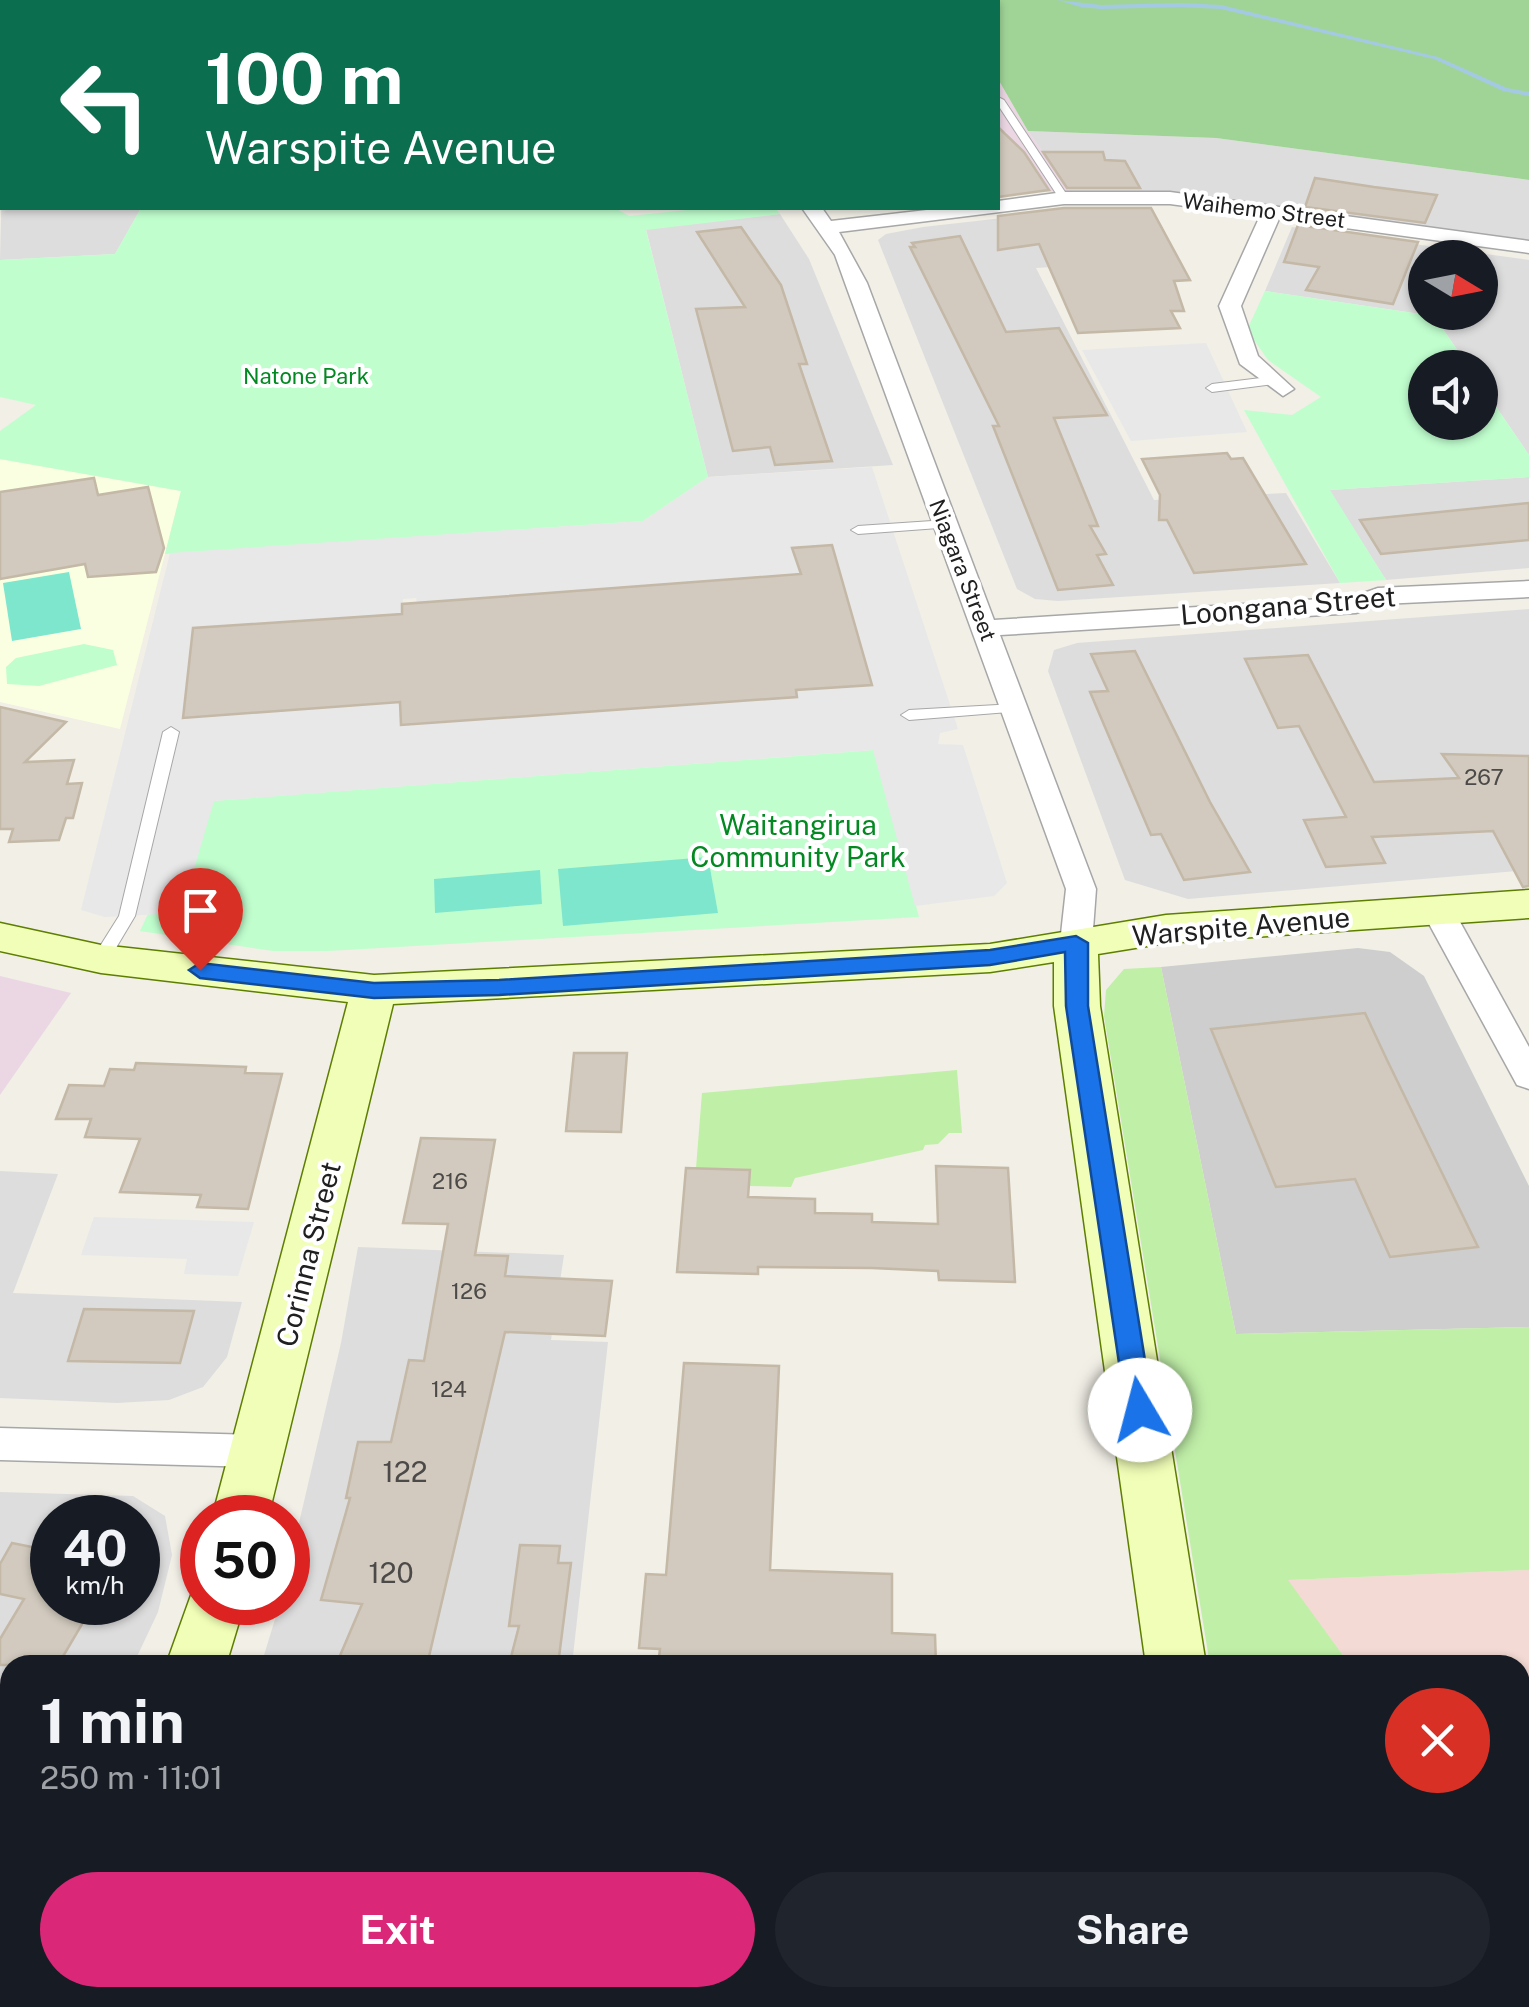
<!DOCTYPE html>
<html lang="en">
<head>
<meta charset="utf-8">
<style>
	body { margin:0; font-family:"Public Sans",sans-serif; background:#20242c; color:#f1f3f6; height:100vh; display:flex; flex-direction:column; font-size:38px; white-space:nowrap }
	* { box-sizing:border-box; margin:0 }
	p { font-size:32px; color:#9ea1a6 }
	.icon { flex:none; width:55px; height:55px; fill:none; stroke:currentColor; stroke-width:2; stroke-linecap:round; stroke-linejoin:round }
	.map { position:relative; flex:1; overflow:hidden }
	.details { position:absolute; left:0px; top:1655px; width:1530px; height:352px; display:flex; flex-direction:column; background:#171b24; border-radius:30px 30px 0 0; box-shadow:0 2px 8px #0004 }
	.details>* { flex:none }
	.guide { position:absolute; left:0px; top:0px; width:1000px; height:210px; box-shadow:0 2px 8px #0004; background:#0b6e4f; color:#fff; overflow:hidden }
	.needle { width:65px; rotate:100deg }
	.controls { position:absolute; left:1408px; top:240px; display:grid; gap:20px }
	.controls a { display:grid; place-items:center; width:90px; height:90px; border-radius:50%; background:#171b24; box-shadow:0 2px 8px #0004; font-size:50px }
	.speed { position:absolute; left:30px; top:1495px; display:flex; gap:20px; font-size:50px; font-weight:700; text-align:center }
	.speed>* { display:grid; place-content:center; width:130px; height:130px; border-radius:50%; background:#171b24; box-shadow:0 2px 8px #0004; line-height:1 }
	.speed small { font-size:25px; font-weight:400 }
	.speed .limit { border:15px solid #d22; background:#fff; color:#111 }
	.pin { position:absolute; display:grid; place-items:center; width:85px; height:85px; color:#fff; margin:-102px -42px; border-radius:50% 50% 50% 0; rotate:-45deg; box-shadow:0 0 10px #0007 }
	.pin .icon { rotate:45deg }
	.me { position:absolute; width:110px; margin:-55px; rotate:352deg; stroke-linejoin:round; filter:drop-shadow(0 0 8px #0008) }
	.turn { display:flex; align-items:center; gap:35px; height:210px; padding:0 40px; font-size:45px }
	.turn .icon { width:130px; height:130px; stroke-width:2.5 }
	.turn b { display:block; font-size:70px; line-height:85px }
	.round { display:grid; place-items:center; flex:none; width:105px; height:105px; border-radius:52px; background:#20242c }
	.headline { display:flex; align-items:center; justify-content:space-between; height:170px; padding:0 40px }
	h1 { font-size:60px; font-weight:700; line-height:75px }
	.action { display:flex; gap:20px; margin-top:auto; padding:20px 40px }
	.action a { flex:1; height:115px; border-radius:60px; background:#db2777; color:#fff; font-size:40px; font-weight:700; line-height:115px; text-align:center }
	.action a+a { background:#20242c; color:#f1f3f6 }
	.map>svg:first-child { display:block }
	.residential { fill:#dedddd; fill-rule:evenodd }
	.commercial { fill:#f3dad4 }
	.industrial { fill:#ebd7e4 }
	.education { fill:#fbffe1 }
	.religious { fill:#cecece }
	.grass { fill:#c0efa8 }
	.forest { fill:#a0d497 }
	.park { fill:#c0fece }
	.pitch { fill:#7ee6cd }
	.parking { fill:#e8e8e8; fill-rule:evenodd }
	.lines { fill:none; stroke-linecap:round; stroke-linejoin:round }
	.stream { fill:#a3cae2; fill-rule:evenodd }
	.building { fill:#d2cabe; stroke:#c4b8a7; stroke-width:2.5 }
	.lane-casing { stroke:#a7a7a7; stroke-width:2 }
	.street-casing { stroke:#a7a7a7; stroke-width:3 }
	.secondary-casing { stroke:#5e7e00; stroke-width:3 }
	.lane { fill:#fff; fill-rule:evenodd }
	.street { fill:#fff; fill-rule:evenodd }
	.secondary { fill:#f0feb7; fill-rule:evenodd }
	.route { fill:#1a73e8; stroke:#114b97; stroke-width:2.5 }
	.labels { text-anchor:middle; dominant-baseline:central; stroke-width:8; stroke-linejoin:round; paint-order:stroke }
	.far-street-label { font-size:22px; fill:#202020; stroke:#fff }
	.far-park-label { font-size:22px; fill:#038922; stroke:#fff }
	.number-label { font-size:22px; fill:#4c4a48 }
	.street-label { font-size:28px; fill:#202020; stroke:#fff }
	.park-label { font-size:28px; fill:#038922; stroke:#fff }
	.near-number-label { font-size:28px; fill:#4c4a48 }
</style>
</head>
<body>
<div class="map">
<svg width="1529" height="2007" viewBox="0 0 1529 2007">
	<rect width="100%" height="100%" fill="#f1efe6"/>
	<!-- residential -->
	<g class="residential">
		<path d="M1028,131L1216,138L1529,180V244L1180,192L1070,191Z"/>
		<path d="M2,173V208H141L115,254L0,260Z"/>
		<path d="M1073,210L1099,264L1036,268L1154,500L1286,493L1340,583L1058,601L1035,599L1017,589L878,240L886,234L923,227Z"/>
		<path d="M780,214L809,259L893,465L708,477L646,229Z"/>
		<path d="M1292,227L1529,260V455L1480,383V368L1469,367L1434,316L1265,291ZM1425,258H1480V312H1425Z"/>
		<path d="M1529,477V568L1386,580L1329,490Z"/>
		<path d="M1529,609V870L1188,899L1125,880L1048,671L1054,650L1077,643Z"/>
		<path d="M0,1171L58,1174L13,1293L242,1302L227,1357L203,1387L169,1400L117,1403L0,1398Z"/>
		<path d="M358,1247L564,1255L551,1340L608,1342L572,1665H261L280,1603L288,1602V1570L341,1343Z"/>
		<path d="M0,1492L133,1496L165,1516L172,1555L158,1612L133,1665H10V1862L0,1873ZM52,1518H138V1602H52Z"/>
		<path d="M46,1998H456L452,2007H36Z"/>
	</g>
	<!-- commercial -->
	<path class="commercial" d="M1529,1570V2007H1475L1472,1998H1520V1665H1350L1287,1580Z"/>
	<!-- industrial -->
	<g class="industrial">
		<path d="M998,79L1028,131L1070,191L1042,192L1006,132L998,133Z"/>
		<path d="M0,976L71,993L0,1095Z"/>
	</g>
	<!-- education -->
	<path class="education" d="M0,459L181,491L120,729L0,702Z"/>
	<!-- religious -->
	<path class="religious" d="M1358,948L1390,952L1424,976L1529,1186V1327L1236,1334L1161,967Z"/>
	<!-- grass -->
	<g class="grass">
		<path d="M1161,967L1236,1334L1529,1327V1570L1288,1580L1350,1665H1210L1104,1016L1106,990L1124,969Z"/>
		<path d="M957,1070L962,1133H949L938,1144L925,1145L923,1150L795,1178L791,1187L749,1186V1169L696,1168L702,1093Z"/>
		<path d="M1265,1998H1472L1475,2007H1266Z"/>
	</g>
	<!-- forest -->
	<path class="forest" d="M0,0H1529V180L1216,138L1028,131L998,79V2H2V45Z"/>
	<!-- park -->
	<g class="park">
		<path d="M141,208H615L629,216L707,208H775L780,214L646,230L708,477L643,521L165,554L181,491L0,459V431L36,405L0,397V260L115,254Z"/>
		<path d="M1265,291L1434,316L1469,367L1425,368V422H1480V383L1529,455V477L1330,490L1386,580L1340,583L1244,410L1292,415L1321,397L1268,360L1247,330Z"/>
		<path d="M84,644L113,650L117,665L39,686L7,684L6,667L16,658Z"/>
		<path d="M874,750L919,917L328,951H273L140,931L148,914L181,913L213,801Z"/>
	</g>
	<!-- pitch -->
	<g class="pitch">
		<path d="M69,572L81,629L12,641L3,583Z"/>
		<path d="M708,857L718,913L563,926L558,869Z"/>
		<path d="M540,870L542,904L435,913L434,879Z"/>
	</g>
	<!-- parking -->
	<g class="parking">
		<path d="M1206,343L1247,432L1131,441L1082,350Z"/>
		<path d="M872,467L958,729L940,733L938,744L963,745L1007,883L994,896L915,906L873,750L214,801L181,913L105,917L81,910L170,553L643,521L708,477ZM839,571L871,685L796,690V697L401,725L400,702L184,718L402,614L403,599L416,598L417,603Z"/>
		<path d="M94,1217L254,1222L238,1276L184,1274L187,1259L81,1255Z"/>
	</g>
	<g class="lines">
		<!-- stream -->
		<g class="stream">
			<path d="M855,0L853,2H847L848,0Z"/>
			<path d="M929,0H936L937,2H931Z"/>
			<path d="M1057,0L1101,5L1181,3L1221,5L1438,57L1507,88L1529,92V96L1503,91L1434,59L1221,9L1181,7L1101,9L1081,7Z"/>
		</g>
	</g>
	<!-- building -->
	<g class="building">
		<path d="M998,127L1024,152L1049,190L998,197Z"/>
		<path d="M1043,152H1103L1105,160L1125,161L1140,188H1067Z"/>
		<path d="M1315,178L1374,187L1437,195L1425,223L1305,207Z"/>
		<path d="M1064,208H1151L1190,280L1174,281L1184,311H1171L1180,328L1078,333L1039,244L998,250V216Z"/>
		<path d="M1298,225L1418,242L1393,304L1306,290L1319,267L1284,262Z"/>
		<path d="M741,227L781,285L807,364H799L832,461L775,465L770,447L733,451L696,309L745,307L697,232Z"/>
		<path d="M960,236L1006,332L1059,328L1107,415L1054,418L1098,526H1090L1106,554L1097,555L1113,585L1058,590L993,426H999L910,247H915L912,243Z"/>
		<path d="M1227,453L1231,459L1243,458L1306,564L1194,573L1167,520H1159L1160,495L1142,459Z"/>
		<path d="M94,478L98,495L148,487L164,548L156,572L88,577L85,564L0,579V492Z"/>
		<path d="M1529,503V540L1381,554L1360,520Z"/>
		<path d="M832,545L872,685L796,690L797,697L401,725L400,702L183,718L193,628L402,614V604L801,574L792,548Z"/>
		<path d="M1135,651L1210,802L1250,872L1184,880L1161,834L1151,835L1090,692L1108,691L1091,654Z"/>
		<path d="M1308,655L1374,782L1459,778L1442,754L1529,756V886L1523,887L1493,831L1372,837L1385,863L1326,867L1304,820L1346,817L1299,726L1278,728L1245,659Z"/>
		<path d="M0,707L66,722L25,762L74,760L67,784L82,783L73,818H66L59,840L9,842L13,829H0Z"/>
		<path d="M1365,1013L1387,1060L1478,1247L1390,1257L1355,1179L1276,1187L1211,1029Z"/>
		<path d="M574,1053H627L621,1132L566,1131Z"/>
		<path d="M136,1063L246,1067L245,1073L282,1074L248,1209L197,1207L201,1195L120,1192L140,1139L85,1137L91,1119H56L69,1085L104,1086L110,1069L134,1070Z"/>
		<path d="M421,1138L495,1140L475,1255L508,1256L505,1276L612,1281L605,1336L505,1332L427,1665H336L362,1604L321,1600L350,1498H346L358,1442H391L409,1360L424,1361L448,1224L403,1223Z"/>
		<path d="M936,1166L1008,1168L1015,1282L939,1280L938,1271L872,1268L758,1267V1274L677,1272L686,1168L750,1170L748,1197L815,1199V1213L872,1214V1222L938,1224Z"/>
		<path d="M84,1309L194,1311L180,1363L68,1361Z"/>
		<path d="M684,1363L779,1366L770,1570L892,1574V1633L935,1635L936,1665H658L660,1649L639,1648L646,1574L666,1575Z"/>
		<path d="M12,1543L52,1551V1602H95L58,1665H0V1639L24,1599L0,1594V1564Z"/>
		<path d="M520,1545L560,1546L558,1563H571L558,1665H509L519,1626H509Z"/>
	</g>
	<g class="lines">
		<!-- lane casing -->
		<g class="lane-casing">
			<g id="lane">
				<path d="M998,97L1004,100L1069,198L1068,200L1059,198L998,105Z"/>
				<path d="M1269,377L1275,381L1273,384L1212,392L1206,388L1212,384Z"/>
				<path d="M947,520L954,524L952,527L858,534L851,530L858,526Z"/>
				<path d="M1015,704L1020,705L1022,708L1020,711L909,720L901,715L909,710Z"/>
				<path d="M171,727L179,732L135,916L107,963H95L92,959L119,916L163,732Z"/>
			</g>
		</g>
		<!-- street casing -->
		<g class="street-casing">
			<g id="street">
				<rect x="0" y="100" width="2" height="10"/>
				<path d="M2,146V161L0,162V147Z"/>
				<path d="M1064,192H1170L1529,241V253L1279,219L1241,306L1258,356L1294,389L1283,396L1240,364L1219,306L1260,216L1170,204H1064L839,232L867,283L994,620L1352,597L1378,588L1529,581V597L1382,604L1356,613L1000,635L1096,889L1092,943L1087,950H1065L1060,943L1066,889L845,283L835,255L802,208H822L831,221L944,208H998V201Z"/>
				<path d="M1438,901L1454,911L1529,1047V1089L1517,1085L1422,911Z"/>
				<path d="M0,1428L258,1435L272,1440L278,1451L272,1462L258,1467L0,1460Z"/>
			</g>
		</g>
		<!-- secondary casing -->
		<g class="secondary-casing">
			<g id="secondary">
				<path d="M1529,890V918L1166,943L1098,954L1100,1006L1206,1665H1146L1054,1006V962L990,972L393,1004L268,1518H212L348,1002L101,973L0,951V923L101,945L374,975L990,944L1166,915Z"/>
				<path d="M202,1582V1602H245L226,1665H166L195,1584Z"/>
				<path d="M10,1916V1988L0,1992V1920Z"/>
				<path d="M1188,1998H1254L1256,2007H1188Z"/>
			</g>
		</g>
		<!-- lane -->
		<use href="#lane" class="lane"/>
		<!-- street -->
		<use href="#street" class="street"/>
		<!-- secondary -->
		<use href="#secondary" class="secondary"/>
	</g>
	<!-- route -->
	<path class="route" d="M1076,936L1088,943V1006L1153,1410L1149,1417H1130L1126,1410L1066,1006L1065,952L990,965L499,995L374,998L200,978L189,970L200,963L374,983L499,980L990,950Z"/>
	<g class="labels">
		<!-- far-street labels -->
		<g class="far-street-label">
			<text transform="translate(1264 210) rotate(7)">Waihemo Street</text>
			<text transform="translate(963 570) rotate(69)">Niagara Street</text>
		</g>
		<!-- far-park labels -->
		<g class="far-park-label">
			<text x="306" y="376">Natone Park</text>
		</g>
		<!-- number labels -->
		<g class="number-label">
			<text x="1484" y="777">267</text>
			<text x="450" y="1181">216</text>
			<text x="469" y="1291">126</text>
			<text x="449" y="1389">124</text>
		</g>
		<!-- street labels -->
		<g class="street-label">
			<text transform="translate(1288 605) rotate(-5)">Loongana Street</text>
			<text transform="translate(1241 926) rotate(-5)">Warspite Avenue</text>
			<text transform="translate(308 1254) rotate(-76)">Corinna Street</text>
		</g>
		<!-- park labels -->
		<g class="park-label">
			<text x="798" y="824">Waitangirua<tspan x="798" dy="32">Community Park</tspan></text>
		</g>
		<!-- near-number labels -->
		<g class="near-number-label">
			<text x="405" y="1471">122</text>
			<text x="391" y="1572">120</text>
		</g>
	</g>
</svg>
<div class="controls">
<a><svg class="needle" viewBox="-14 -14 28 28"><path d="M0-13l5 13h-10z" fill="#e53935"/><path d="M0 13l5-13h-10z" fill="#9ea1a6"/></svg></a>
<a><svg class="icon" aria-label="sound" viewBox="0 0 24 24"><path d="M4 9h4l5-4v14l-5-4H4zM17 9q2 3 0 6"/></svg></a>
</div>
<div class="speed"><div>40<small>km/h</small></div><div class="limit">50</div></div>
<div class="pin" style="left:200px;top:970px;background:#d93025"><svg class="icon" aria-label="arrive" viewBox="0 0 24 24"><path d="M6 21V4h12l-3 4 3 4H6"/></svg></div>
<svg class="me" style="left:1140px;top:1410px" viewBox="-20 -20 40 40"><circle r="19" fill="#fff"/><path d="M0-13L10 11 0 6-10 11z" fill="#1a73e8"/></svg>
<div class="guide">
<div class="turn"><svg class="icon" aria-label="left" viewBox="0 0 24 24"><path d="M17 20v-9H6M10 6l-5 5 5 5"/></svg><div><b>100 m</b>Warspite Avenue</div></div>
</div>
<section class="details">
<div class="headline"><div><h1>1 min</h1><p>250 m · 11:01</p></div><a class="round" style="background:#d93025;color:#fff"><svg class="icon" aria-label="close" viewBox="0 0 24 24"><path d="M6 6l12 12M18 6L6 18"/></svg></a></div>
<div class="action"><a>Exit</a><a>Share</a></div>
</section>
</div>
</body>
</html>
